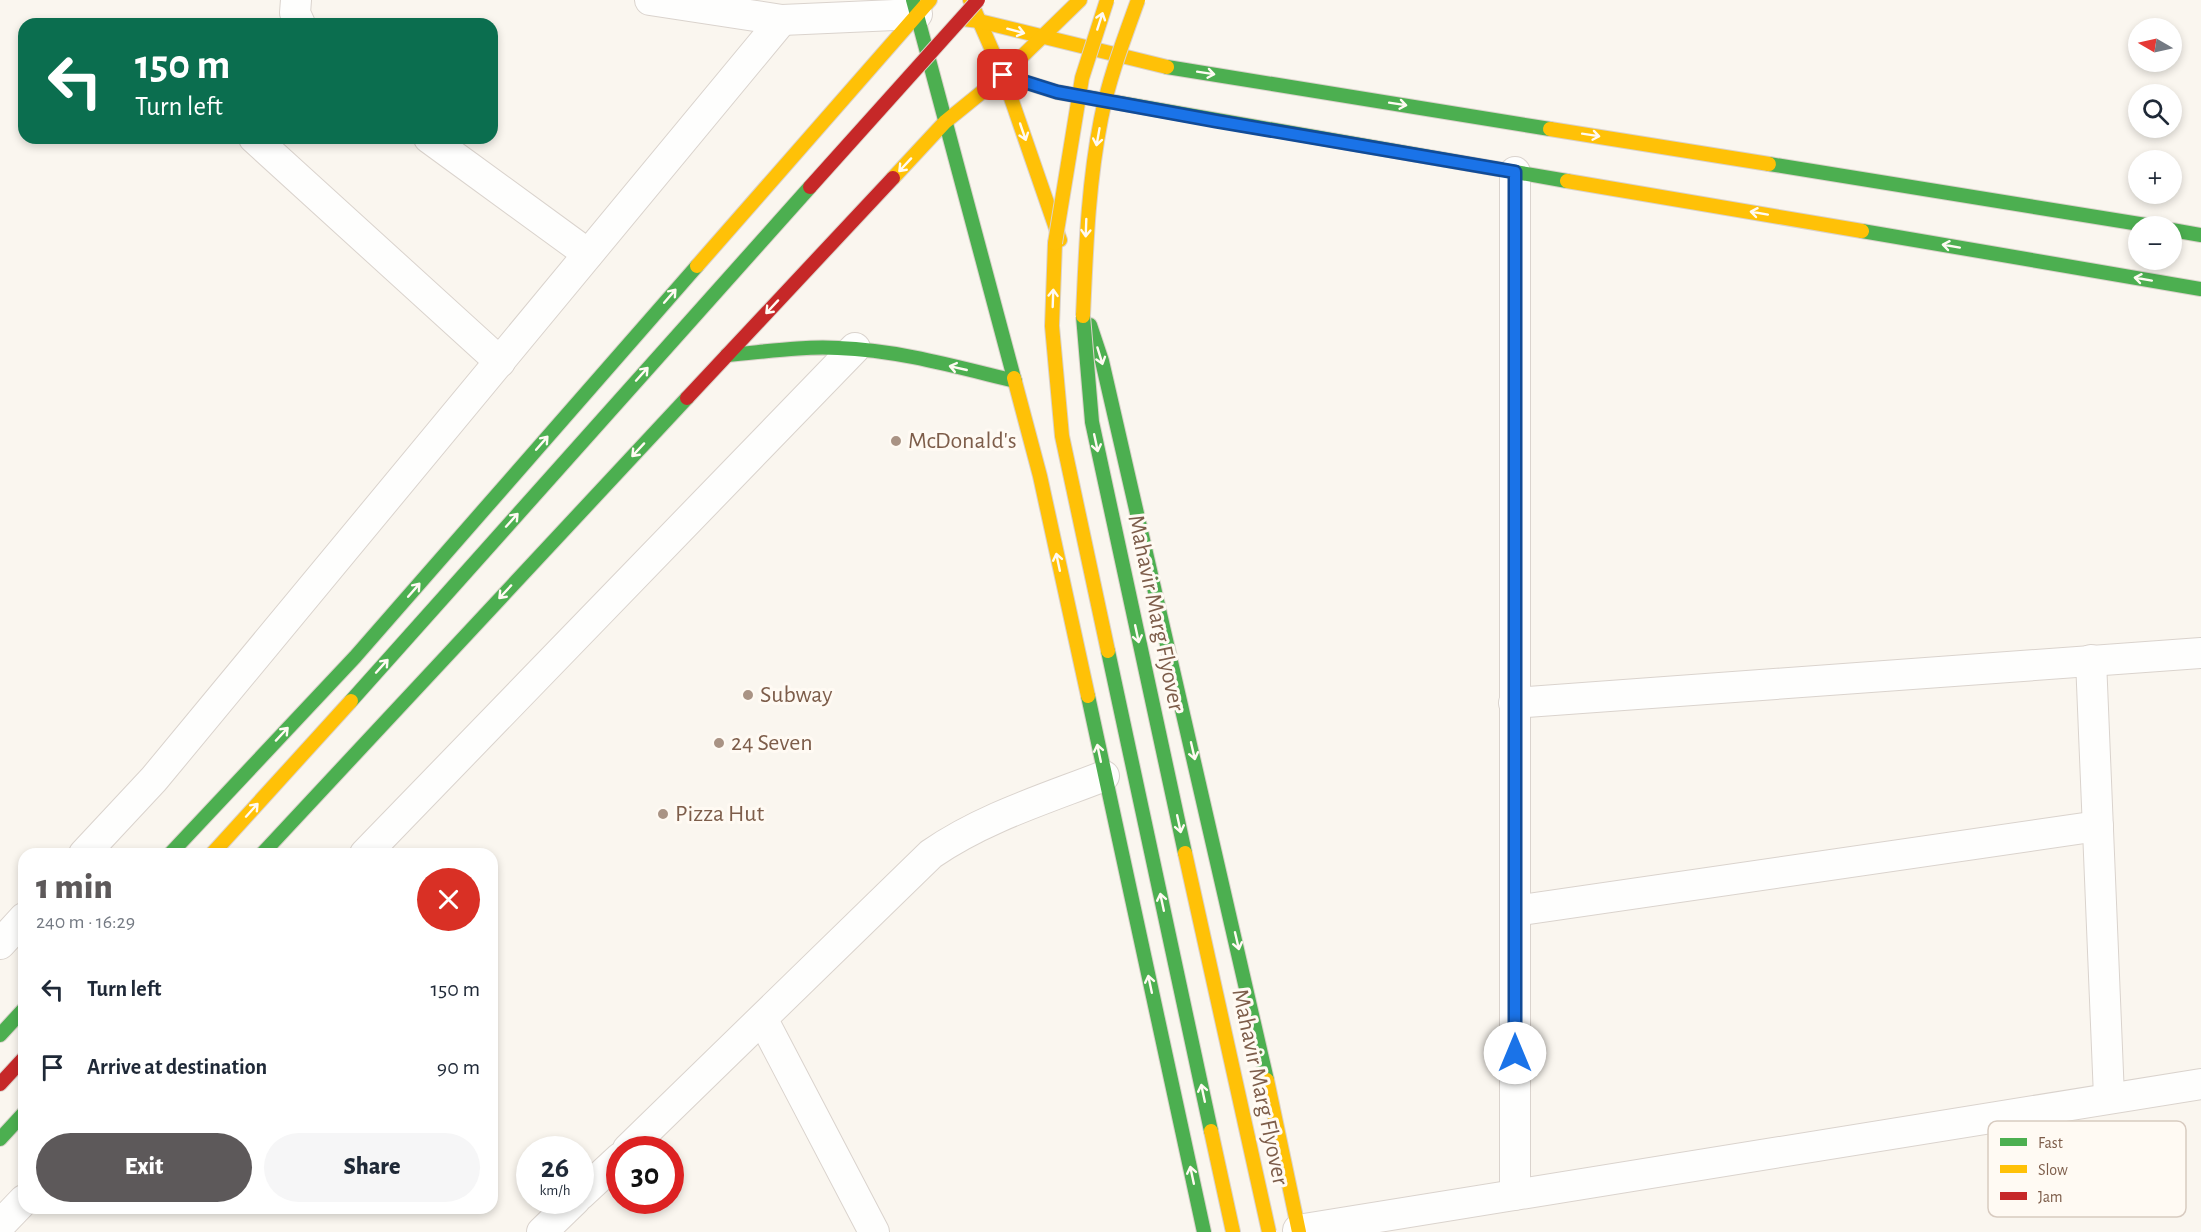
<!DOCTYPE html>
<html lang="en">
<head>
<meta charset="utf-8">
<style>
	body { margin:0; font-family:"Alegreya Sans",sans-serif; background:#f6f6f7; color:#1f2937; height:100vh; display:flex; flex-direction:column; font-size:22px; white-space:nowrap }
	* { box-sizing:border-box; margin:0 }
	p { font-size:20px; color:#747a83 }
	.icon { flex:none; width:33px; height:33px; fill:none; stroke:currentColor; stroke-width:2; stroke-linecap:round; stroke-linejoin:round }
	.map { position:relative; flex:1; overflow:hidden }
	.side { position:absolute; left:18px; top:848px; width:480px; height:366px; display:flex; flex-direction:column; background:#fff; border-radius:18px; box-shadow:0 3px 9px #0003 }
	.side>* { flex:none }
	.hud { position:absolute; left:18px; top:18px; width:480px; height:126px; border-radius:18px; box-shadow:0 3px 9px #0003; background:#0b6e4f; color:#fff; overflow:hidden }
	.needle { width:39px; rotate:279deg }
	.controls { position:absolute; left:2128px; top:18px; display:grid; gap:12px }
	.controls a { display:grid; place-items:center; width:54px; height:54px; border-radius:50%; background:#fff; box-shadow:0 3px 9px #0003; font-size:30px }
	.speed { position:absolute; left:516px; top:1136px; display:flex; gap:12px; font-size:30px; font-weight:700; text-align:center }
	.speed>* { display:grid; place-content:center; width:78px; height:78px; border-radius:50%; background:#fff; box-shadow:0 3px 9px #0003; line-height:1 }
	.speed small { font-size:15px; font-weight:400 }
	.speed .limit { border:9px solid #d22; background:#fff; color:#111 }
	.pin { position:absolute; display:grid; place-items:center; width:51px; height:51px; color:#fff; margin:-26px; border-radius:12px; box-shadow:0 3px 9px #0006 }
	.me { position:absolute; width:66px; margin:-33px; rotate:0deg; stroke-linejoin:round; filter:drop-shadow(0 0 4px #0008) }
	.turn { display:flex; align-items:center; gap:21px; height:126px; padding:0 18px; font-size:27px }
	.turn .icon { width:78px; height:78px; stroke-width:2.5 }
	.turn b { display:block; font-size:42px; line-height:51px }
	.round { display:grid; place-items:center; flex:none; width:63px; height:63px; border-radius:32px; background:#f6f6f7 }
	.headline { display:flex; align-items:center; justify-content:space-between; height:102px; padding:0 18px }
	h1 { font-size:36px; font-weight:800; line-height:45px; color:#5d595a }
	.primary-button { display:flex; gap:12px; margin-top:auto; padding:12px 18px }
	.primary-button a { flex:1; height:69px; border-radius:36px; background:#5d595a; color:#fff; font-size:24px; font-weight:800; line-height:69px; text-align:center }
	.primary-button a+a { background:#f6f6f7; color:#1f2937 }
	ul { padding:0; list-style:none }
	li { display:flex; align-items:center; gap:18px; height:78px; padding:0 18px }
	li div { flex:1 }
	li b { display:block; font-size:22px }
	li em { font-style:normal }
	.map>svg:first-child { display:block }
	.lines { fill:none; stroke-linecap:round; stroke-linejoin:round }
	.street-casing { stroke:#dad3cd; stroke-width:32 }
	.fast-casing { stroke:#dad2cb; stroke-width:16 }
	.slow-casing { stroke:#dad2cb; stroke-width:16 }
	.jam-casing { stroke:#dad2cb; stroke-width:16 }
	.street { stroke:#fefefd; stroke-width:30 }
	.fast { stroke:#4caf50; stroke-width:14 }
	.slow { stroke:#ffc107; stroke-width:14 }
	.jam { stroke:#c62828; stroke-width:14 }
	.fast-bridge-casing { stroke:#dcd2cb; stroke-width:16; stroke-linecap:butt }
	.slow-bridge-casing { stroke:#dcd2cb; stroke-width:16; stroke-linecap:butt }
	.jam-bridge-casing { stroke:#dcd2cb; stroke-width:16; stroke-linecap:butt }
	.fast-bridge { stroke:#4caf50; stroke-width:14 }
	.slow-bridge { stroke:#ffc107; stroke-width:14 }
	.jam-bridge { stroke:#c62828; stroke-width:14 }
	.oneway { stroke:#fffaf3 }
	.route-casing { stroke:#114b97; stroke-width:15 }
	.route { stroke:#1a73e8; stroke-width:10 }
	.poi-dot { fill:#a99384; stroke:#fffaf3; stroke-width:2 }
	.labels { text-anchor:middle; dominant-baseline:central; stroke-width:6; stroke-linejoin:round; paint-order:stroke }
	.poi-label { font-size:24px; fill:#7d5d4a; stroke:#fffaf3; text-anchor:start }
	.street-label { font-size:24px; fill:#7d5d4a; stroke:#fffaf3 }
	.key { fill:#fffaf3; stroke:#d8cbc0; stroke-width:1.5 }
	.key-label { font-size:16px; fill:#7d5d4a }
</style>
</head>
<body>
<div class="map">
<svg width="2201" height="1232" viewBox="0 0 2201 1232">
	<rect width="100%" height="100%" fill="#faf6ef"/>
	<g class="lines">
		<!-- street casing -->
		<g class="street-casing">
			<g id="street">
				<path d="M296,0L295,13L300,24"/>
				<path d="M650,0L782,20L917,14"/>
				<path d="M254,138L500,362"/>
				<path d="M429,138L588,254"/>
				<path d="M2091,660L2109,1097"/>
				<path d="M1514,703L2201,653"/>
				<path d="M84,854L154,779L782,20"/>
				<path d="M365,854L855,348"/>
				<path d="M1515,911L2098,826"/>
				<path d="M0,944L24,918"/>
				<path d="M763,1020L874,1232"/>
				<path d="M628,1149L931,854C983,818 1045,799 1104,776"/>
				<path d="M580,1195L620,1158"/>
				<path d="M1515,1195V172"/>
				<path d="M0,1225L24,1200"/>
				<path d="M1298,1230L2201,1084"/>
				<path d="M542,1232L575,1200"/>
			</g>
		</g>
		<!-- fast casing -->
		<g class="fast-casing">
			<g id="fast">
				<path d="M913,0L1014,378"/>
				<path d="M1167,67L1550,129"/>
				<path d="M1003,75L1057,92L1567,181"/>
				<path d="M1769,164L2152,226"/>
				<path d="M2172,230L2201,235"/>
				<path d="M1862,231L2201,289"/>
				<path d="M1090,325L1102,361L1127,470L1267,1080"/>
				<path d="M727,355C764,352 801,346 838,348C898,350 957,367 1015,381"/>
				<path d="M1108,651L1211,1131"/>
				<path d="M1088,696L1204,1232"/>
				<path d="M170,854L355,657L697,266"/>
				<path d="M262,854L687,398"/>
				<path d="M0,1035L24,1009"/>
				<path d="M0,1139L24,1113"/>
			</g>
		</g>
		<!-- slow casing -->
		<g class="slow-casing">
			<g id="slow">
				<path d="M970,0L1003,75L1060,240"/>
				<path d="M963,19L979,21L1167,67"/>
				<path d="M1550,129L1769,164"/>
				<path d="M893,178L945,122L1003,75L1080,0"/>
				<path d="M1567,181L1862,231"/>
				<path d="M1055,243L1052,326L1062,436L1108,651"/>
				<path d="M697,266L930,0"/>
				<path d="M1014,378L1040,476L1088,696"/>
				<path d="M1267,1080L1299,1232"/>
				<path d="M1211,1131L1233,1232"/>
			</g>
		</g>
		<!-- jam casing -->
		<g class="jam-casing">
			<g id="jam">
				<path d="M687,398L893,178"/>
				<path d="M0,1084L24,1058"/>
			</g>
		</g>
		<!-- street -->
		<use href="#street" class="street"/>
		<!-- fast -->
		<use href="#fast" class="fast"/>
		<!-- slow -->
		<use href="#slow" class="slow"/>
		<!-- jam -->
		<use href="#jam" class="jam"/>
		<!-- fast-bridge casing -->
		<g class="fast-bridge-casing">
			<g id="fast-bridge">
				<path d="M1083,316L1092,422L1185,853"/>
				<path d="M351,701L810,187"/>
			</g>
		</g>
		<!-- slow-bridge casing -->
		<g class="slow-bridge-casing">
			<g id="slow-bridge">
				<path d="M1055,243L1082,78L1107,0"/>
				<path d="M1083,316C1086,249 1088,185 1101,119C1109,78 1124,39 1138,0"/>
				<path d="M1185,853L1269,1232"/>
				<path d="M212,854L351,701"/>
			</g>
		</g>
		<!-- jam-bridge casing -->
		<g class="jam-bridge-casing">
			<path id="jam-bridge" d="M810,187L978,0"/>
		</g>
		<!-- fast-bridge -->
		<use href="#fast-bridge" class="fast-bridge"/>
		<!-- slow-bridge -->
		<use href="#slow-bridge" class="slow-bridge"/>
		<!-- jam-bridge -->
		<use href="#jam-bridge" class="jam-bridge"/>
	</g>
	<!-- one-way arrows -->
	<defs><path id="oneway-shaft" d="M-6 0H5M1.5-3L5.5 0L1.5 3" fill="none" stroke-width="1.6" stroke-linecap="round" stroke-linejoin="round" transform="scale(1.5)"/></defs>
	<g class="oneway">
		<use href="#oneway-shaft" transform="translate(1100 21) rotate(-72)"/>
		<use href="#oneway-shaft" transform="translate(1016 31) rotate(15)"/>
		<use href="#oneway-shaft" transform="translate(1206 73) rotate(9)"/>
		<use href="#oneway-shaft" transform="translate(1398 104) rotate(9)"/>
		<use href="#oneway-shaft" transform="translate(1023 132) rotate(71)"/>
		<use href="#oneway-shaft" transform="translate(1591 135) rotate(9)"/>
		<use href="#oneway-shaft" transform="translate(1098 137) rotate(100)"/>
		<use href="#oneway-shaft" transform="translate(905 165) rotate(133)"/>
		<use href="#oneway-shaft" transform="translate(1759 213) rotate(-170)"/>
		<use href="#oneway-shaft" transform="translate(1086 228) rotate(92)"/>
		<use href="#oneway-shaft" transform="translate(1951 246) rotate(-170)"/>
		<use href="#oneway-shaft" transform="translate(2143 279) rotate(-170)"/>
		<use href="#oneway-shaft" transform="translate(670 296) rotate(-49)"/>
		<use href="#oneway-shaft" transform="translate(1053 298) rotate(-88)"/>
		<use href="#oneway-shaft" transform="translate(772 307) rotate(133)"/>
		<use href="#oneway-shaft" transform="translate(1100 356) rotate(73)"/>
		<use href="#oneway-shaft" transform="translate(958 368) rotate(-167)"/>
		<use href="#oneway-shaft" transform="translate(642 374) rotate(-48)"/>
		<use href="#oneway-shaft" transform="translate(542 443) rotate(-49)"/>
		<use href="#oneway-shaft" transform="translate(1096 443) rotate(78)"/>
		<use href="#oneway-shaft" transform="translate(638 450) rotate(133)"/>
		<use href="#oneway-shaft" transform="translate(512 520) rotate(-48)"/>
		<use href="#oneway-shaft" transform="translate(1058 562) rotate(-102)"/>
		<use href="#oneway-shaft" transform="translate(414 590) rotate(-49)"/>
		<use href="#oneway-shaft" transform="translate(505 592) rotate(133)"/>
		<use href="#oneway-shaft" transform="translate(1137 634) rotate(78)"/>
		<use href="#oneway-shaft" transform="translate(382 666) rotate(-48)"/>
		<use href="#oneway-shaft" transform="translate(282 734) rotate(-47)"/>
		<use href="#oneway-shaft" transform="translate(1193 751) rotate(77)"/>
		<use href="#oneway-shaft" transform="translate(1099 753) rotate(-102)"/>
		<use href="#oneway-shaft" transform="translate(252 810) rotate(-48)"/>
		<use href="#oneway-shaft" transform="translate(1179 824) rotate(78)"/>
		<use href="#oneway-shaft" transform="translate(1162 902) rotate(-102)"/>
		<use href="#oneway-shaft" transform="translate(1237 941) rotate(77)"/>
		<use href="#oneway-shaft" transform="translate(1150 984) rotate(-102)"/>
		<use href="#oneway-shaft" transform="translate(1203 1093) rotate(-102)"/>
		<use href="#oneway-shaft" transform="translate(1192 1175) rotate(-102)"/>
	</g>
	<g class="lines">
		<!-- route casing -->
		<g class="route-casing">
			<path id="route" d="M1003,75L1057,92L1216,121L1515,172V1053"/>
		</g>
		<!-- route -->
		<use href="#route" class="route"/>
	</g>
	<!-- markers -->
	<g class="poi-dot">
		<circle cx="896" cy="441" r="6"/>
		<circle cx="748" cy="695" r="6"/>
		<circle cx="719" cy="743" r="6"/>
		<circle cx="663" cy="814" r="6"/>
	</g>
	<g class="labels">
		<!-- poi labels -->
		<g class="poi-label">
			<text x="908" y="441">McDonald's</text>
			<text x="760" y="695">Subway</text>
			<text x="731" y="743">24 Seven</text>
			<text x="675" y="814">Pizza Hut</text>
		</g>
		<!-- street labels -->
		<g class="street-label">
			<text transform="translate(1156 613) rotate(78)">Mahavir Marg Flyover</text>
			<text transform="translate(1260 1087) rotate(78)">Mahavir Marg Flyover</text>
		</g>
	</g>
	<!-- legend -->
	<rect x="1988" y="1121" width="198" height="96" rx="9" class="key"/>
	<rect x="2000" y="1138" width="27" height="8" fill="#4caf50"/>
	<rect x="2000" y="1165" width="27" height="8" fill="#ffc107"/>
	<rect x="2000" y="1192" width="27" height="8" fill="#c62828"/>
	<g class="key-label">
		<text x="2038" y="1148">Fast</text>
		<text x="2038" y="1175">Slow</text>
		<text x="2038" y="1202">Jam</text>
	</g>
</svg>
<div class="controls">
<a><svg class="needle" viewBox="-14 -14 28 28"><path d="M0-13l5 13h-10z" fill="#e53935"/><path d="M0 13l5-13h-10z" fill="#747a83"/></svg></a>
<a><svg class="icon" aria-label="search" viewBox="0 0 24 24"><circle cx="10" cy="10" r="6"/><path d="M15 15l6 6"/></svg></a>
<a>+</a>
<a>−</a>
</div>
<div class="speed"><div>26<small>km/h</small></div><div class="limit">30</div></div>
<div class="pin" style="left:1003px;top:75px;background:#d93025"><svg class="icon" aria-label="arrive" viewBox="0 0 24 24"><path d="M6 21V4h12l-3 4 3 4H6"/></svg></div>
<svg class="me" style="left:1515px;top:1053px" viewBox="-20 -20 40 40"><circle r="19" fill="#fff"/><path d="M0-13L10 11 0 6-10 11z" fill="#1a73e8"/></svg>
<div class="hud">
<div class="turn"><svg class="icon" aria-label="left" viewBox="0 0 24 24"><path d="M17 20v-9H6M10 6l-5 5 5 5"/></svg><div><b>150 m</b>Turn left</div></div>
</div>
<section class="side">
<div class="headline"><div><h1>1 min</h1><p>240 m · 16:29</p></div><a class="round" style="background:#d93025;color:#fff"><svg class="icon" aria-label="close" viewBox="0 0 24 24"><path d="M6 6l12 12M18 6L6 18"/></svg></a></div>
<ul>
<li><svg class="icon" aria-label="left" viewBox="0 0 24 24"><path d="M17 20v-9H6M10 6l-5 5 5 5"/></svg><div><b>Turn left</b></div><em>150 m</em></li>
<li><svg class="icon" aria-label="arrive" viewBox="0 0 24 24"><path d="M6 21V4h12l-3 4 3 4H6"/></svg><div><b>Arrive at destination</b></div><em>90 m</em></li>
</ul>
<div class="primary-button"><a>Exit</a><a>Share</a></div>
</section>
</div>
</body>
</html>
